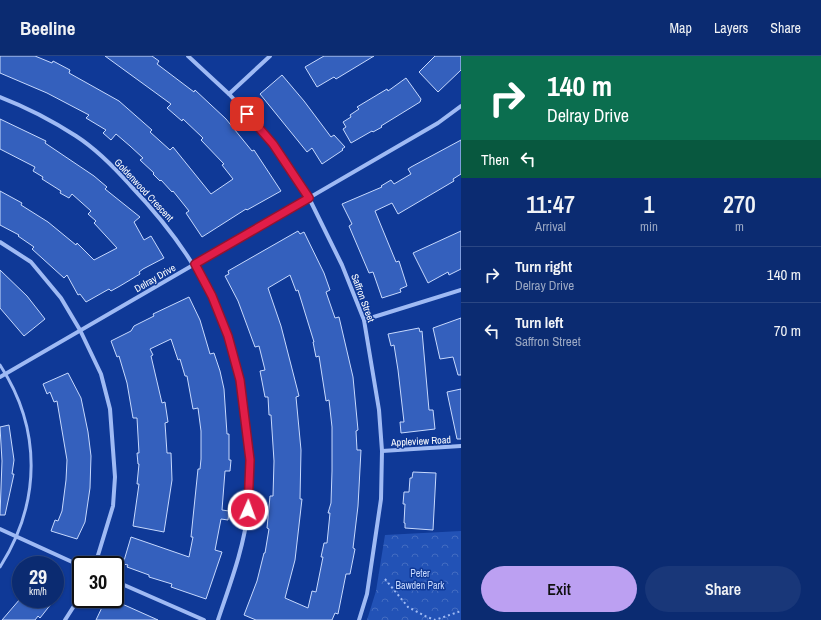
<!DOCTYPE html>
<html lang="en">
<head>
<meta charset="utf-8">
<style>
	body { margin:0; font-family:"Archivo Narrow",sans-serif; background:#193779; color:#f1f3f6; height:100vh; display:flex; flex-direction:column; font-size:15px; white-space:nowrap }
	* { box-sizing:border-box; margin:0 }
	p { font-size:13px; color:#9aa7c3 }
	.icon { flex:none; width:22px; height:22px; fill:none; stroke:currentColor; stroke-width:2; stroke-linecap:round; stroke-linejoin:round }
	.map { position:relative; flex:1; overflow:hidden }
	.sheet { display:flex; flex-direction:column; background:#0b2b71; width:360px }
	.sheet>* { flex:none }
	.guide { background:#0b6e4f; color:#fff; overflow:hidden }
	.speed { position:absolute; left:12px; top:500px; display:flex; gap:8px; font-size:20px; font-weight:700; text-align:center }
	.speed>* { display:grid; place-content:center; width:52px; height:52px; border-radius:50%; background:#0b2b71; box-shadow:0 1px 3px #0004,0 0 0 1px #2b4784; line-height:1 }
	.speed small { font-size:10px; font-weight:400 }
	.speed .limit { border:2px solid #111; border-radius:6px; background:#fff; color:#111 }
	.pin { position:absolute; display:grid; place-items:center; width:34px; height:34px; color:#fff; margin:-17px; border-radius:8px; box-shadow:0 2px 6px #0006 }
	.me { position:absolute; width:44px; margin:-22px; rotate:2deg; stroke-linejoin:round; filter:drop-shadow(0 0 3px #0008) }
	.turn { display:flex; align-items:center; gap:14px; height:84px; padding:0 20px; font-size:18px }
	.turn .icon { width:52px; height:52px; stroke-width:2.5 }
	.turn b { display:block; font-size:28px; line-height:34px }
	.then { display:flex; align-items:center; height:38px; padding:0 20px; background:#0003; gap:8px; font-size:15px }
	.eta { display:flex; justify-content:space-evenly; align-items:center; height:68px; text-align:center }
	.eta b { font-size:24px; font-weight:600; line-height:28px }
	.button { display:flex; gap:8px; margin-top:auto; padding:8px 20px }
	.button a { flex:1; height:46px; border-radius:24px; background:#bca0f2; color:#111; font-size:16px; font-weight:600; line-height:46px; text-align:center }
	.button a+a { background:#193779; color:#f1f3f6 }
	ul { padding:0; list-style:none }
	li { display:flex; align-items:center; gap:12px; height:56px; padding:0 20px; border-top:1px solid #2b4784 }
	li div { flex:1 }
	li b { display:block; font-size:15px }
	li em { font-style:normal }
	header { display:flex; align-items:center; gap:24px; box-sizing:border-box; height:56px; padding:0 20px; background:#0b2b71; border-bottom:1px solid #2b4784 }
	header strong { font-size:19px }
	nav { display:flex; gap:22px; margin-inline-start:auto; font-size:14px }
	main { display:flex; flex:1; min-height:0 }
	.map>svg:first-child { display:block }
	.forest { fill:url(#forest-crowns) }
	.building { fill:#3460bd; stroke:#c7d9fe; fill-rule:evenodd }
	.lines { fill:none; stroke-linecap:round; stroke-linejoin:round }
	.path { stroke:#9fbaf4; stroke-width:2; stroke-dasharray:2 3; stroke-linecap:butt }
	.lane { stroke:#9fbaf4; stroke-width:3 }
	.street { stroke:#9fbaf4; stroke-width:4 }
	.route-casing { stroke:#92132f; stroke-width:10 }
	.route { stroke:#e11d48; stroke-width:7 }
	.labels { text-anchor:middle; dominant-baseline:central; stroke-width:3; stroke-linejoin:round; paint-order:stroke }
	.street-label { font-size:10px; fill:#fff; stroke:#0f3997 }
	.park-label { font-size:10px; fill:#c7d9fe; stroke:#0f3997 }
</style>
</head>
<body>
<header>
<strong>Beeline</strong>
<nav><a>Map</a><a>Layers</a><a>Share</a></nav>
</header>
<main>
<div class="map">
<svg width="461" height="564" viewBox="0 0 461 564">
	<defs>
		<pattern id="forest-crowns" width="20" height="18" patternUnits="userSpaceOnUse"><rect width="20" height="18" fill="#2252b6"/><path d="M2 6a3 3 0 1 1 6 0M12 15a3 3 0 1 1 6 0" fill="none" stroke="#436cc1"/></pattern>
	</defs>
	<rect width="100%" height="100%" fill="#0f3997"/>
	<!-- forest -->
	<path class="forest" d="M461,475V564H367L376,535L385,479Z"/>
	<!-- building -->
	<g class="building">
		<path d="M0,0H35L52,7L53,5L70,14L69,17L119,45L152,74L150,76L170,94L173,91L211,138L233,123L222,109L224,108L201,84L203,82L183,63L182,65L167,52L171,48L105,0H152L159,5L157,8L194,36L195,34L226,63L252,95L254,94L281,135L247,154L246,153L202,181L186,157L189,155L173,135L172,136L161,124L160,125L153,118L154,117L140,104L143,102L130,90L116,78L111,84L103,77L106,74L86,62L89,59L47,37L0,17Z"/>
		<path d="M324,0H374L336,23L334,21L317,31L305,11Z"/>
		<path d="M435,0H461V14L438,36L419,16Z"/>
		<path d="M282,19L304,45L331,81L334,79L345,91L342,93L343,94L322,108L312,92L307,96L260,38Z"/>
		<path d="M406,22L421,43L420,46L381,70L382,71L373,76L372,75L351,87L343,73L346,71L343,66L351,61L350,59L359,53L357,51L387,33L388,35Z"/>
		<path d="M0,63L46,85L45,87L94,120L107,131L105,133L140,161L134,166L144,184L151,180L164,202L143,213L139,216L140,218L120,230L111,235L109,233L86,246L80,238L78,239L67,219L64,222L32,193L34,191L18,180L19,179L0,169V135L22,147L21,149L48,166L76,189L77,187L94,204L117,192L94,167L96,165L88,158L91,155L72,138L69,142L60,137L61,135L42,123L43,121L33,115L35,111L0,93Z"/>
		<path d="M461,84V118L453,123L454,125L398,158L392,147L375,155L396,206L399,205L407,230L400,233L401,236L382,242L373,216L369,217L349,170L352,168L342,148L382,131L381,130L391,124L394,128L411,118L408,113L411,111Z"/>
		<path d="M298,175L300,178L304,176L324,217L330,234L326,236L335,262L339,261L353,321L358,374L356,375L357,394H361L358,450L353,492L355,493L350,518H346L338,558L335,557L332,564H256L244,559L257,525L264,497H265L269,473L267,472L270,440H273L274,405L271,359H269L268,341H265L260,315L265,314L259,290L255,291L238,245L225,220L229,218L228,215ZM290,219L296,235L298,234L314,286H313L316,301L319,300L326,345L329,344L332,371V415L331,447L328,457H330L327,487H324L321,501H323L316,536L312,535L308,552L285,542L295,504L302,443H300L301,394L296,341L299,340L281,270L268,232Z"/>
		<path d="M461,175V213L449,219L448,216L428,227L413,197Z"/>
		<path d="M0,214L27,240L45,263L24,280L0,252Z"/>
		<path d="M189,241L200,264L210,298L214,297L220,315L224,333L227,378H229V404H231L230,415H225L222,454L229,455L228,464L221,463L215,494L222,496L206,543L171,531L172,528L149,521V519L127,511L128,509L123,508L131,481L189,501L193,481H191L198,413H200L201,403V375L198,352L193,353L187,320H185L180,303L178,304L171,283L150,293L153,299L151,300L162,347L165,346L168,366L165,367L167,397H171L172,424L164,476L133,470L139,428H137L139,408H138L137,397H139L137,362H133L127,327L119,300L117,301L111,285L131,275L134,270L154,260L153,258Z"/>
		<path d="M461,262V319H458L453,301L440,303L433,272Z"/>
		<path d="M419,272L420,276L422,275L429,354H433L435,373L401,377L400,366H404L398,314L394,289L391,290L388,278Z"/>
		<path d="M68,317L81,342L88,376L91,400L90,432L85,466L77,483L51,475L55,464L58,465L62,455L66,424L67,404L57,345L54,346L50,336L47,338L43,328Z"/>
		<path d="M461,333V383H457L447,336Z"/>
		<path d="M9,369L14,404L12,418H14L5,459H0L2,405L0,371Z"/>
		<path d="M413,416L436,417L433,474L405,472V467H404L405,448H403L404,436H409L410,422H412Z"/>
		<path d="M20,543H55L40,562L38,560L35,564H2Z"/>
		<path d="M106,543H111L158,564H96Z"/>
	</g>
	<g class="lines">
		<!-- path -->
		<path class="path" d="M385,523L408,551L427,561L435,564L461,555"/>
		<!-- lane -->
		<path class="lane" d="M0,309C42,373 41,447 0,511"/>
		<!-- street -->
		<g class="street">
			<path d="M188,0L229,38L257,68L273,89L309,142L342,209L364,264L379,354L382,395L381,443L367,538L359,564"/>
			<path d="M229,38L270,0"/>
			<path d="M0,41C26,51 53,65 76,80C96,93 114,111 130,129C172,173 207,221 228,279C237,306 241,335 245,363C249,393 251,423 248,454C244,492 230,528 218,564"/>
			<path d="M0,186L31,206L61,242L80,274L101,318L110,353L115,421L113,450L95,509"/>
			<path d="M364,264L461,234"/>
			<path d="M0,321L438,67L461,50"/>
			<path d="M382,395L461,390"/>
			<path d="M0,473L81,510"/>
			<path d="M115,525L204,564"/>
			<path d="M65,564L81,539"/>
		</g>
	</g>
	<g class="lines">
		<!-- route casing -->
		<g class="route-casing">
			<path id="route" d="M247,58L273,88L309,142L195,208L212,240L228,280L240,324L250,404L248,454"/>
		</g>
		<!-- route -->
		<use href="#route" class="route"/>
	</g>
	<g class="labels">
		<!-- street labels -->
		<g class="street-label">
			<text transform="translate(144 134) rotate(47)">Goldenwood Crescent</text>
			<text transform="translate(155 222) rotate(-30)">Delray Drive</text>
			<text transform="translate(363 242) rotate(70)">Saffron Street</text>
			<text transform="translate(421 385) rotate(-3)">Appleview Road</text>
		</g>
		<!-- park labels -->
		<g class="park-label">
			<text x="420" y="517">Peter<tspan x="420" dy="12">Bawden Park</tspan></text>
		</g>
	</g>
</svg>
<div class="speed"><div>29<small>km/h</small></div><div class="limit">30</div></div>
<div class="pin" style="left:247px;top:58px;background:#d93025"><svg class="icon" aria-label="arrive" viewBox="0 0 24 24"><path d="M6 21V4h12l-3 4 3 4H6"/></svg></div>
<svg class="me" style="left:248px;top:454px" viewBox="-20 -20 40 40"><circle r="17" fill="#e11d48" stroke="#fff" stroke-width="3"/><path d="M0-11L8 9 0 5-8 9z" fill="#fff"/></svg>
</div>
<section class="sheet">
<div class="guide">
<div class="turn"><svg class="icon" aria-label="right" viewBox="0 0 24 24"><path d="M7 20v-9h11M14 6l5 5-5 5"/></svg><div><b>140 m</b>Delray Drive</div></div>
<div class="then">Then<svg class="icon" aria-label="left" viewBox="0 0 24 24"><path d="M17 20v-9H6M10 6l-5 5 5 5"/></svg></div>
</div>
<div class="eta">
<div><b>11:47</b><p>Arrival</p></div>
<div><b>1</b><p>min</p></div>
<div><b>270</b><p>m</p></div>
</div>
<ul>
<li><svg class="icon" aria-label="right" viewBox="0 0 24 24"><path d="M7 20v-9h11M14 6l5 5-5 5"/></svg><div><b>Turn right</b><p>Delray Drive</p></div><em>140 m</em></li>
<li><svg class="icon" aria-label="left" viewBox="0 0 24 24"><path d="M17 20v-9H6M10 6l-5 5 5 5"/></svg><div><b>Turn left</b><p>Saffron Street</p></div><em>70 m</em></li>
</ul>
<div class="button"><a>Exit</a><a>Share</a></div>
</section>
</main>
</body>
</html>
